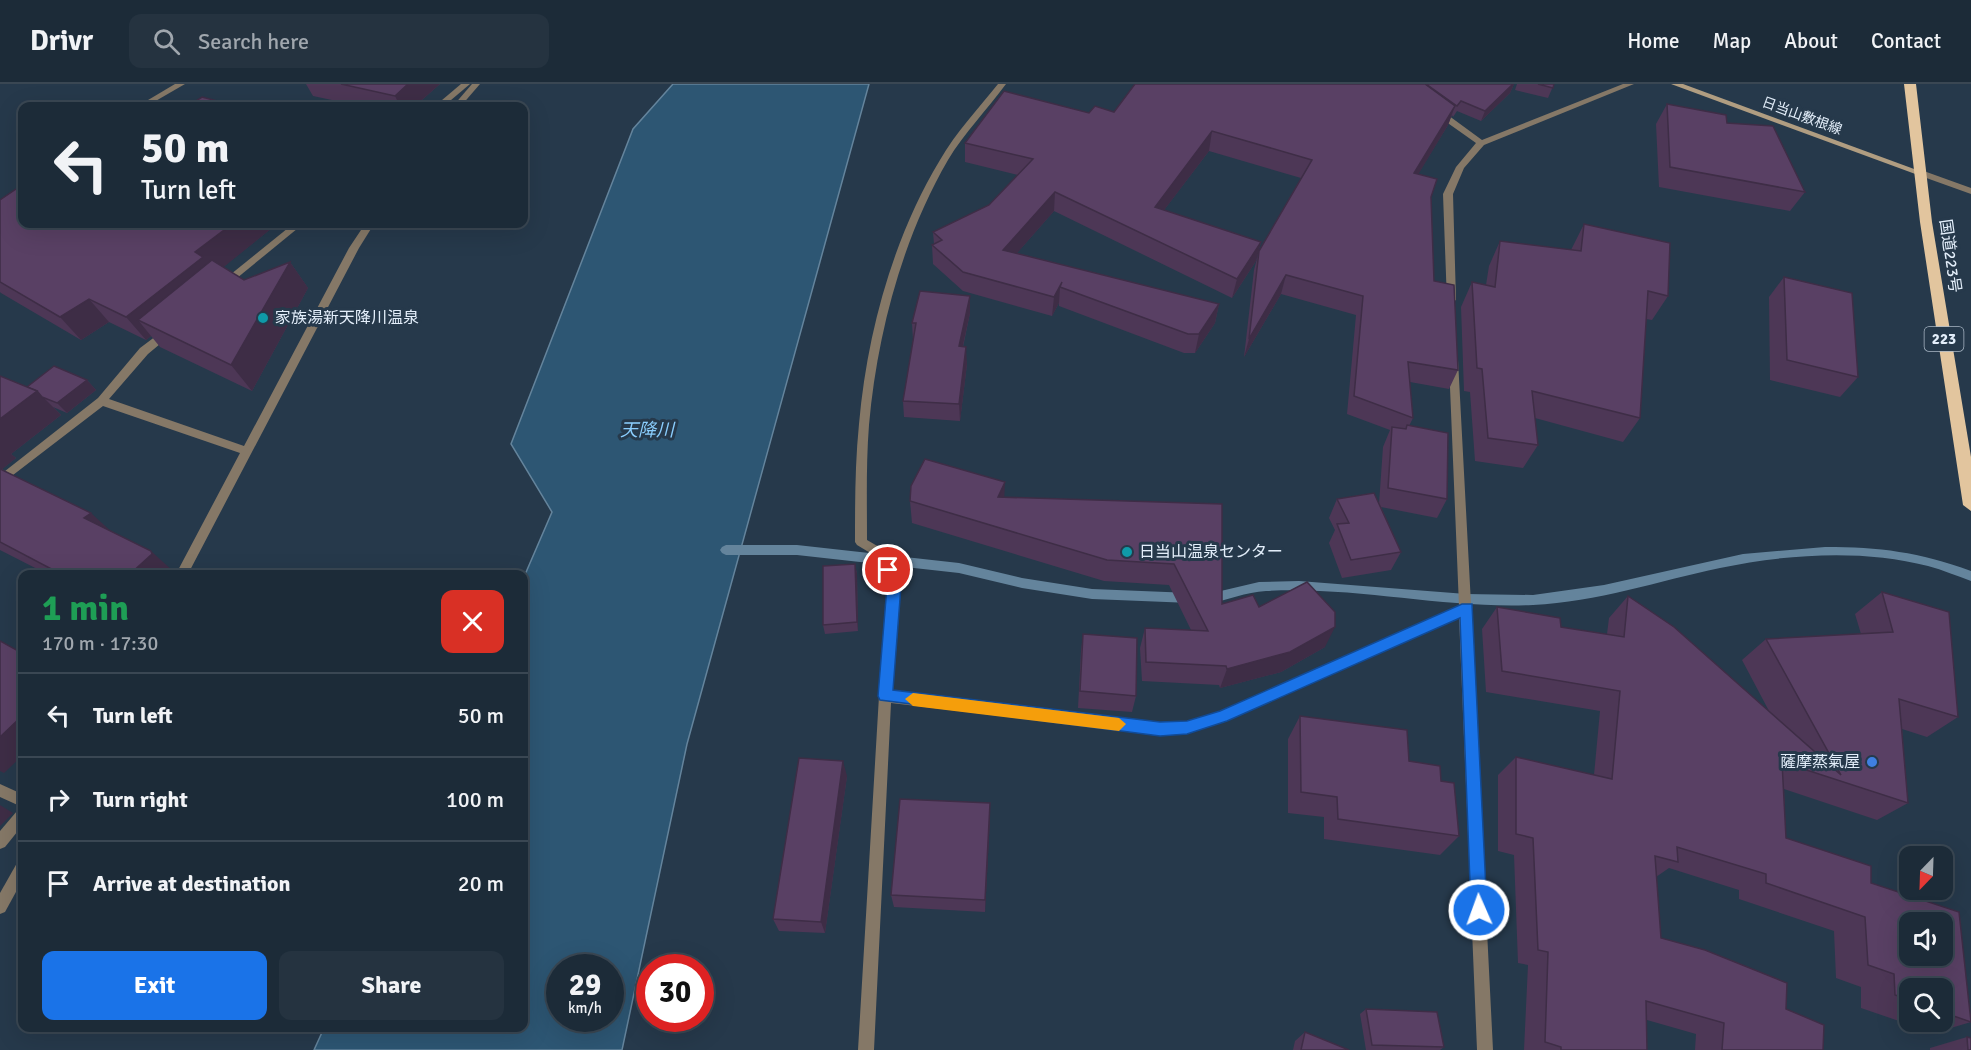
<!DOCTYPE html>
<html lang="en">
<head>
<meta charset="utf-8">
<style>
	body { margin:0; font-family:Signika,"Noto Sans JP",sans-serif; background:#253340; color:#f1f3f6; height:100vh; display:flex; flex-direction:column; font-size:22px; white-space:nowrap }
	* { box-sizing:border-box; margin:0 }
	p { font-size:20px; color:#a0a7ae }
	.icon { flex:none; width:33px; height:33px; fill:none; stroke:currentColor; stroke-width:2; stroke-linecap:round; stroke-linejoin:round }
	.map { position:relative; flex:1; overflow:hidden }
	.details { position:absolute; left:18px; top:486px; width:510px; height:462px; display:flex; flex-direction:column; background:#1c2b38; border-radius:12px; box-shadow:0 6px 24px #0002,0 0 0 2px #3a4753 }
	.details>* { flex:none }
	.top-card { position:absolute; left:18px; top:18px; width:510px; height:126px; border-radius:12px; box-shadow:0 6px 24px #0002,0 0 0 2px #3a4753; background:#1c2b38; color:#f1f3f6; overflow:hidden }
	.needle { width:39px; rotate:203deg }
	.buttons { position:absolute; left:1899px; top:762px; display:grid; gap:12px }
	.buttons a { display:grid; place-items:center; width:54px; height:54px; border-radius:12px; background:#1c2b38; box-shadow:0 6px 24px #0002,0 0 0 2px #3a4753; font-size:30px }
	.speed { position:absolute; left:546px; top:870px; display:flex; gap:12px; font-size:30px; font-weight:700; text-align:center }
	.speed>* { display:grid; place-content:center; width:78px; height:78px; border-radius:50%; background:#1c2b38; box-shadow:0 6px 24px #0002,0 0 0 2px #3a4753; line-height:1 }
	.speed small { font-size:15px; font-weight:400 }
	.speed .limit { border:9px solid #d22; background:#fff; color:#111 }
	.pin { position:absolute; display:grid; place-items:center; width:51px; height:51px; color:#fff; margin:-26px; border:3px solid #fff; border-radius:50%; box-shadow:0 2px 6px #0007 }
	.me { position:absolute; width:66px; margin:-33px; rotate:358deg; stroke-linejoin:round; filter:drop-shadow(0 0 4px #0008) }
	.turn { display:flex; align-items:center; gap:21px; height:126px; padding:0 24px; font-size:27px }
	.turn .icon { width:78px; height:78px; stroke-width:2.5 }
	.turn b { display:block; font-size:42px; line-height:51px }
	.round { display:grid; place-items:center; flex:none; width:63px; height:63px; border-radius:12px; background:#253340 }
	.headline { display:flex; align-items:center; justify-content:space-between; height:102px; padding:0 24px }
	h1 { font-size:36px; font-weight:800; line-height:45px; color:#1e9e55 }
	.action { display:flex; gap:12px; margin-top:auto; padding:12px 24px }
	.action a { flex:1; height:69px; border-radius:12px; background:#1a73e8; color:#fff; font-size:24px; font-weight:800; line-height:69px; text-align:center }
	.action a+a { background:#253340; color:#f1f3f6 }
	ul { padding:0; list-style:none }
	li { display:flex; align-items:center; gap:18px; height:84px; padding:0 24px; border-top:2px solid #3a4753 }
	li div { flex:1 }
	li b { display:block; font-size:22px }
	li em { font-style:normal }
	header { display:flex; align-items:center; gap:36px; box-sizing:border-box; height:84px; padding:0 30px; background:#1c2b38; border-bottom:2px solid #3a4753 }
	header strong { font-size:28px }
	nav { display:flex; gap:33px; margin-inline-start:auto; font-size:21px }
	.search { width:420px; height:54px; background:#253340; display:flex; align-items:center; gap:15px; box-sizing:border-box; padding:0 21px; border-radius:12px; color:#a0a7ae; font-size:22px }
	.map>svg:first-child { display:block }
	.water { fill:#2d5673; stroke:#64849c; stroke-width:1.5; fill-rule:evenodd }
	.lines { fill:none; stroke-linecap:round; stroke-linejoin:round }
	.stream { fill:#64849c; fill-rule:evenodd }
	.minor { fill:#857867; fill-rule:evenodd }
	.tertiary { fill:#857867; fill-rule:evenodd }
	.secondary { fill:#b09d81; fill-rule:evenodd }
	.trunk { fill:#e2c59e; fill-rule:evenodd }
	.wall { fill:#4d3756; fill-rule:evenodd }
	.shaded-wall { fill:#3e2d46 }
	.building { fill:#594064; stroke:#3e2d46; stroke-width:1.5; fill-rule:evenodd }
	.route { fill:#1a73e8; stroke:#114b97; stroke-width:1.5 }
	.slow { fill:#f59e0b }
	.culture-dot { fill:#0f9aa8; stroke:#26394b; stroke-width:2 }
	.shop-dot { fill:#3f7fe0; stroke:#26394b; stroke-width:2 }
	.labels { text-anchor:middle; dominant-baseline:central; stroke-width:6; stroke-linejoin:round; paint-order:stroke }
	.far-street-label { font-size:14px; fill:#e3eefa; stroke:#26394b }
	.shield { fill:#26394b; stroke:#aab8c6; stroke-width:1.5 }
	.shield-label { font-size:15px; font-weight:bold; fill:#e3eefa }
	.street-label { font-size:16px; fill:#e3eefa; stroke:#26394b }
	.poi-label { font-size:16px; fill:#e3eefa; stroke:#26394b; text-anchor:start }
	.water-label { font-size:18px; font-style:italic; fill:#8acdfd; stroke:#26394b }
</style>
</head>
<body>
<header>
<strong>Drivr</strong>
<div class="search"><svg class="icon" aria-label="search" viewBox="0 0 24 24"><circle cx="10" cy="10" r="6"/><path d="M15 15l6 6"/></svg>Search here</div>
<nav><a>Home</a><a>Map</a><a>About</a><a>Contact</a></nav>
</header>
<div class="map">
<svg width="1971" height="966" viewBox="0 0 1971 966">
	<rect width="100%" height="100%" fill="#26394b"/>
	<!-- water -->
	<path class="water" d="M673,0H869L687,660L622,966H314L324,944H524V493L552,428L511,360L633,45ZM560,884H610V934H560Z"/>
	<g class="lines">
		<!-- stream -->
		<g class="stream">
			<path d="M726,461H797L959,479L1022,494L1092,505L1191,509L1195,510L1197,514L1195,518L1191,519L1092,515L1022,504L959,489L797,471H726L722,469L720,466L722,463Z"/>
			<path d="M1825,463C1880,463 1919,468 1971,487V497C1957,492 1943,486 1928,482C1862,465 1787,470 1720,484C1658,497 1597,518 1533,521C1444,525 1355,502 1266,507C1246,508 1227,516 1208,520L1204,519L1202,515L1204,511L1208,510L1259,498L1299,497L1466,510L1533,511L1604,501L1743,470Z"/>
		</g>
		<!-- minor -->
		<g class="minor">
			<path d="M175,0H185L147,22H138Z"/>
			<path d="M461,0H470L444,22H435Z"/>
			<path d="M472,0H480L461,22H453Z"/>
			<path d="M998,0H1006C987,26 964,49 948,76C902,155 877,251 869,341C866,379 867,418 867,456L886,467L900,502L892,607L1160,639L1187,637L1220,628L1459,522L1449,279L1454,275L1458,276L1471,520L1473,524L1471,528L1493,966H1477L1459,533L1227,637L1187,649L1160,651L891,619L874,966H858L879,612L888,502L877,473L857,461L855,458C855,419 855,379 859,340C867,249 893,154 940,76C956,48 978,25 998,0Z"/>
			<path d="M1623,0H1634L1484,61L1464,84L1453,110L1456,216L1451,219L1447,218L1443,110L1456,83L1476,59L1435,30V26H1441L1482,56Z"/>
			<path d="M293,140H303L226,203H220V199Z"/>
			<path d="M365,140H374L359,164L188,490H176L240,369L103,322L0,401V391L98,314L140,264L168,243L172,244V250L148,270L109,315L244,362L349,164Z"/>
			<path d="M0,700L22,710V723L0,713Z"/>
			<path d="M22,725V742L5,763L0,765V747L17,727Z"/>
			<path d="M22,777V797L5,828L0,830V809L17,779Z"/>
		</g>
		<!-- tertiary -->
		<path class="tertiary" d="M1921,86L1971,104V110L1918,91V87Z"/>
		<!-- secondary -->
		<path class="secondary" d="M1671,0H1683L1925,89L1924,91H1918Z"/>
		<!-- trunk -->
		<path class="trunk" d="M1904,0H1916L1932,138L1971,373V427L1963,421L1920,138Z"/>
	</g>
	<!-- wall -->
	<g class="wall">
		<path d="M306,0H440L415,22H360L313,12Z"/>
		<path d="M1135,0H1514L1510,9L1481,37L1457,27L1453,33L1452,31L1448,41L1418,90L1431,113L1434,197L1458,286L1449,305L1410,298L1413,334L1409,342L1447,415L1437,434L1381,423L1401,468L1391,486L1342,494L1329,459L1335,446L1329,434L1337,415L1379,420L1383,363L1390,346L1347,330L1356,231L1281,210L1244,273L1254,186L1259,167L1301,94L1209,67L1164,126L1261,158L1256,177L1232,214L1054,127L1017,169L1219,220L1215,239L1195,269H1184L1059,222V219L1052,232L963,207L933,180L932,161L934,160L933,148L989,121L1018,91L965,78V59L1089,29L1114,28Z"/>
		<path d="M1517,0H1554L1548,14L1515,6Z"/>
		<path d="M1667,20L1727,39L1805,108L1790,127L1659,103L1656,40Z"/>
		<path d="M0,116L22,140H277L223,183L244,196L290,178L308,204L252,307L160,263L151,252L146,256L109,238L81,256L1,209L0,208Z"/>
		<path d="M1584,140L1668,212L1652,236L1646,235L1640,334L1623,358L1535,334L1538,361L1523,384L1475,377L1470,308L1464,307L1461,223L1472,198L1486,201L1489,182L1500,157L1571,166Z"/>
		<path d="M1784,193L1858,293L1840,313L1770,296L1769,213Z"/>
		<path d="M970,229L963,263L967,280L960,337L904,333L903,317L913,256L912,239Z"/>
		<path d="M0,292L27,303L87,296L96,306L67,329L53,323L61,331L11,370L16,374L2,385L110,447L174,488L175,490H47L0,466Z"/>
		<path d="M1004,413L1222,420V520L1259,523L1325,563L1281,588L1220,604L1219,601L1142,597L1140,564L1145,544L1191,546L1169,501L1104,497L912,439L910,417Z"/>
		<path d="M855,480L857,490L858,547L825,550L823,541Z"/>
		<path d="M1882,508L1958,633L1927,653L1902,645L1908,719L1877,736L1784,705L1786,754L1871,799L1971,938L1934,949L1861,924V903L1836,894L1834,847L1739,815V806L1669,784L1656,793L1661,854L1786,925L1823,966H1695L1696,950L1647,936V966H1524L1528,881L1518,879L1514,771L1498,767V691L1516,673L1594,691L1600,627L1486,608L1482,545L1497,523L1561,543L1607,550L1609,534L1628,512L1769,627L1742,576L1766,555L1861,550L1855,530ZM1910,904H1942V938H1910Z"/>
		<path d="M1083,550L1136,612L1132,628L1078,624L1081,567Z"/>
		<path d="M1300,632L1409,677L1441,697L1459,752L1440,771L1324,755V733L1288,729V655Z"/>
		<path d="M847,692L825,849L779,847L773,835Z"/>
		<path d="M990,733L985,828L894,823L891,811Z"/>
		<path d="M1366,925L1444,963L1440,966H1366L1360,930Z"/>
		<path d="M1305,948L1349,966H1293L1295,957Z"/>
		<path d="M1967,953L1971,966H1930V964Z"/>
	</g>
	<!-- shaded-wall -->
	<g class="shaded-wall">
		<path d="M408,0H440L415,22H400L395,12Z"/>
		<path d="M1513,0H1514L1510,9L1481,37L1485,27Z"/>
		<path d="M1455,22L1448,41L1407,109L1414,89Z"/>
		<path d="M1212,47L1209,67L1152,142L1155,123Z"/>
		<path d="M1055,108L1054,127L1003,185V166Z"/>
		<path d="M232,140H277L215,190L138,236L151,252L146,256L126,233L195,168Z"/>
		<path d="M1261,158L1256,177L1232,214L1237,195Z"/>
		<path d="M290,178L308,204L252,307L231,281Z"/>
		<path d="M1286,191L1281,210L1244,273L1249,255Z"/>
		<path d="M1062,198L1060,203L1059,219L1052,232L1054,213Z"/>
		<path d="M970,212V229L959,279V262Z"/>
		<path d="M89,215L109,238L81,256L60,233Z"/>
		<path d="M1219,220L1215,239L1195,269L1199,250Z"/>
		<path d="M966,263L967,280L960,337L959,320Z"/>
		<path d="M87,296L96,306L67,329L57,319Z"/>
		<path d="M37,307L61,331L11,370L16,374L0,387V335Z"/>
		<path d="M1005,398L1004,420L998,413Z"/>
		<path d="M91,429L115,451L84,434Z"/>
		<path d="M151,467L174,488L175,490H130Z"/>
		<path d="M855,480L857,490L858,547L857,538Z"/>
		<path d="M1335,543L1325,563L1281,588L1220,604L1227,585Z"/>
		<path d="M22,632V672L4,689L0,687V653Z"/>
		<path d="M843,677L847,692L825,849L821,838Z"/>
		<path d="M990,719V733L985,828V816Z"/>
		<path d="M0,721L13,729L0,742Z"/>
	</g>
	<!-- building -->
	<g class="building">
		<path d="M341,0H408L395,12Z"/>
		<path d="M1135,0H1425L1455,22L1414,89L1437,95L1431,113L1434,197L1454,201L1458,286L1408,278L1413,334L1354,312L1363,212L1286,191L1249,255L1259,167L1312,76L1212,47L1155,123L1261,158L1237,195L1055,108L1003,166L1219,220L1199,250H1188L1060,203L1062,198L1054,213L963,188L932,161L942,156L933,148L989,121L1033,75L965,59L1004,7L1089,29L1095,22L1114,28Z"/>
		<path d="M1426,0H1513L1485,27L1461,17L1457,22Z"/>
		<path d="M1538,0H1554L1553,4Z"/>
		<path d="M202,13L236,22H188Z"/>
		<path d="M1667,20L1726,31L1727,39L1773,42L1805,108L1670,83Z"/>
		<path d="M22,101V140H232L195,168L203,173L126,233L89,215L60,233L0,198V116Z"/>
		<path d="M1584,140L1670,159L1668,212L1648,207L1640,334L1532,307L1538,361L1488,354L1482,285L1477,284L1472,198L1495,203L1500,157L1581,167Z"/>
		<path d="M212,176L244,196L290,178L231,281L138,236Z"/>
		<path d="M1784,193L1852,209L1858,293L1787,276Z"/>
		<path d="M920,207L970,212L959,262L966,263L959,320L903,317L916,239H912Z"/>
		<path d="M54,282L87,296L57,319L42,313L37,307L27,303Z"/>
		<path d="M0,292L37,307L0,335Z"/>
		<path d="M1407,341L1448,349L1447,415L1388,404L1392,343L1406,345Z"/>
		<path d="M925,375L1005,398L998,413L1222,420V520L1253,511L1259,523L1307,498L1335,528V543L1290,568L1227,585L1226,582L1146,578L1145,544L1208,547L1174,480L1107,476L910,417L911,402Z"/>
		<path d="M0,385L91,429L84,434L151,467L152,470L130,490H58L59,489L0,458Z"/>
		<path d="M1374,409L1401,468L1351,476L1337,440L1349,439L1337,415Z"/>
		<path d="M855,480L857,538L823,541V482Z"/>
		<path d="M1882,508L1949,528L1958,633L1899,615L1908,719L1782,678L1786,754L1871,782V799L1959,828L1971,938L1942,928V904H1910V916L1895,911L1894,890L1868,881L1865,833L1766,799V790L1677,763L1678,778L1655,772L1661,854L1705,866L1787,899L1786,925L1824,941L1823,966H1722L1724,939L1646,917L1647,966H1561V963L1545,958L1548,868L1538,866L1533,754L1516,750V673L1612,695L1620,607L1502,587L1497,523L1560,534L1561,543L1624,553L1628,512L1674,543L1841,691L1766,555L1893,548ZM1910,838H1942V872H1910Z"/>
		<path d="M1083,550L1137,554L1136,612L1080,607Z"/>
		<path d="M0,557L22,569V632L0,653Z"/>
		<path d="M1300,632L1407,646L1409,677L1440,682L1441,697L1454,699L1459,752L1338,735L1337,713L1301,708Z"/>
		<path d="M799,674L843,677L821,838L773,835Z"/>
		<path d="M900,715L990,719L985,816L891,811Z"/>
		<path d="M1366,925L1437,928L1444,963L1372,961Z"/>
		<path d="M1305,948L1349,966H1301Z"/>
		<path d="M1967,953L1971,954V966H1968Z"/>
	</g>
	<!-- route -->
	<path class="route" d="M888,481L893,482L901,502L893,606L1160,638L1187,637L1220,627L1462,520H1472L1487,826L1485,832L1479,835L1473,832L1471,826L1460,534L1227,637L1187,650L1160,652L880,616L878,612L887,502L881,486Z"/>
	<!-- slow -->
	<path class="slow" d="M913,609L1119,634L1126,640L1119,647L913,622L905,615Z"/>
	<!-- markers -->
	<g class="culture-dot">
		<circle cx="263" cy="234" r="6"/>
		<circle cx="1127" cy="468" r="6"/>
	</g>
	<circle class="shop-dot" cx="1872" cy="678" r="6"/>
	<g class="labels">
		<!-- far-street labels -->
		<g class="far-street-label">
			<text transform="translate(1802 32) rotate(20)">日当山敷根線</text>
		</g>
		<!-- shield labels -->
		<rect class="shield" x="1924.5" y="243" width="39" height="24" rx="4.5"/>
		<g class="shield-label">
			<text x="1944" y="255">223</text>
		</g>
		<!-- street labels -->
		<g class="street-label">
			<text transform="translate(1950 172) rotate(82)">国道223号</text>
		</g>
		<!-- poi labels -->
		<g class="poi-label">
			<text x="275" y="234">家族湯新天降川温泉</text>
			<text x="1139" y="468">日当山温泉センター</text>
			<text x="1860" y="678" text-anchor="end">薩摩蒸氣屋</text>
		</g>
		<!-- water labels -->
		<g class="water-label">
			<text x="647" y="346">天降川</text>
		</g>
	</g>
</svg>
<div class="buttons">
<a><svg class="needle" viewBox="-14 -14 28 28"><path d="M0-13l5 13h-10z" fill="#e53935"/><path d="M0 13l5-13h-10z" fill="#a0a7ae"/></svg></a>
<a><svg class="icon" aria-label="sound" viewBox="0 0 24 24"><path d="M4 9h4l5-4v14l-5-4H4zM17 9q2 3 0 6"/></svg></a>
<a><svg class="icon" aria-label="search" viewBox="0 0 24 24"><circle cx="10" cy="10" r="6"/><path d="M15 15l6 6"/></svg></a>
</div>
<div class="speed"><div>29<small>km/h</small></div><div class="limit">30</div></div>
<div class="pin" style="left:888px;top:486px;background:#d93025"><svg class="icon" aria-label="arrive" viewBox="0 0 24 24"><path d="M6 21V4h12l-3 4 3 4H6"/></svg></div>
<svg class="me" style="left:1479px;top:826px" viewBox="-20 -20 40 40"><circle r="17" fill="#1a73e8" stroke="#fff" stroke-width="3"/><path d="M0-11L8 9 0 5-8 9z" fill="#fff"/></svg>
<div class="top-card">
<div class="turn"><svg class="icon" aria-label="left" viewBox="0 0 24 24"><path d="M17 20v-9H6M10 6l-5 5 5 5"/></svg><div><b>50 m</b>Turn left</div></div>
</div>
<section class="details">
<div class="headline"><div><h1>1 min</h1><p>170 m · 17:30</p></div><a class="round" style="background:#d93025;color:#fff"><svg class="icon" aria-label="close" viewBox="0 0 24 24"><path d="M6 6l12 12M18 6L6 18"/></svg></a></div>
<ul>
<li><svg class="icon" aria-label="left" viewBox="0 0 24 24"><path d="M17 20v-9H6M10 6l-5 5 5 5"/></svg><div><b>Turn left</b></div><em>50 m</em></li>
<li><svg class="icon" aria-label="right" viewBox="0 0 24 24"><path d="M7 20v-9h11M14 6l5 5-5 5"/></svg><div><b>Turn right</b></div><em>100 m</em></li>
<li><svg class="icon" aria-label="arrive" viewBox="0 0 24 24"><path d="M6 21V4h12l-3 4 3 4H6"/></svg><div><b>Arrive at destination</b></div><em>20 m</em></li>
</ul>
<div class="action"><a>Exit</a><a>Share</a></div>
</section>
</div>
</body>
</html>
